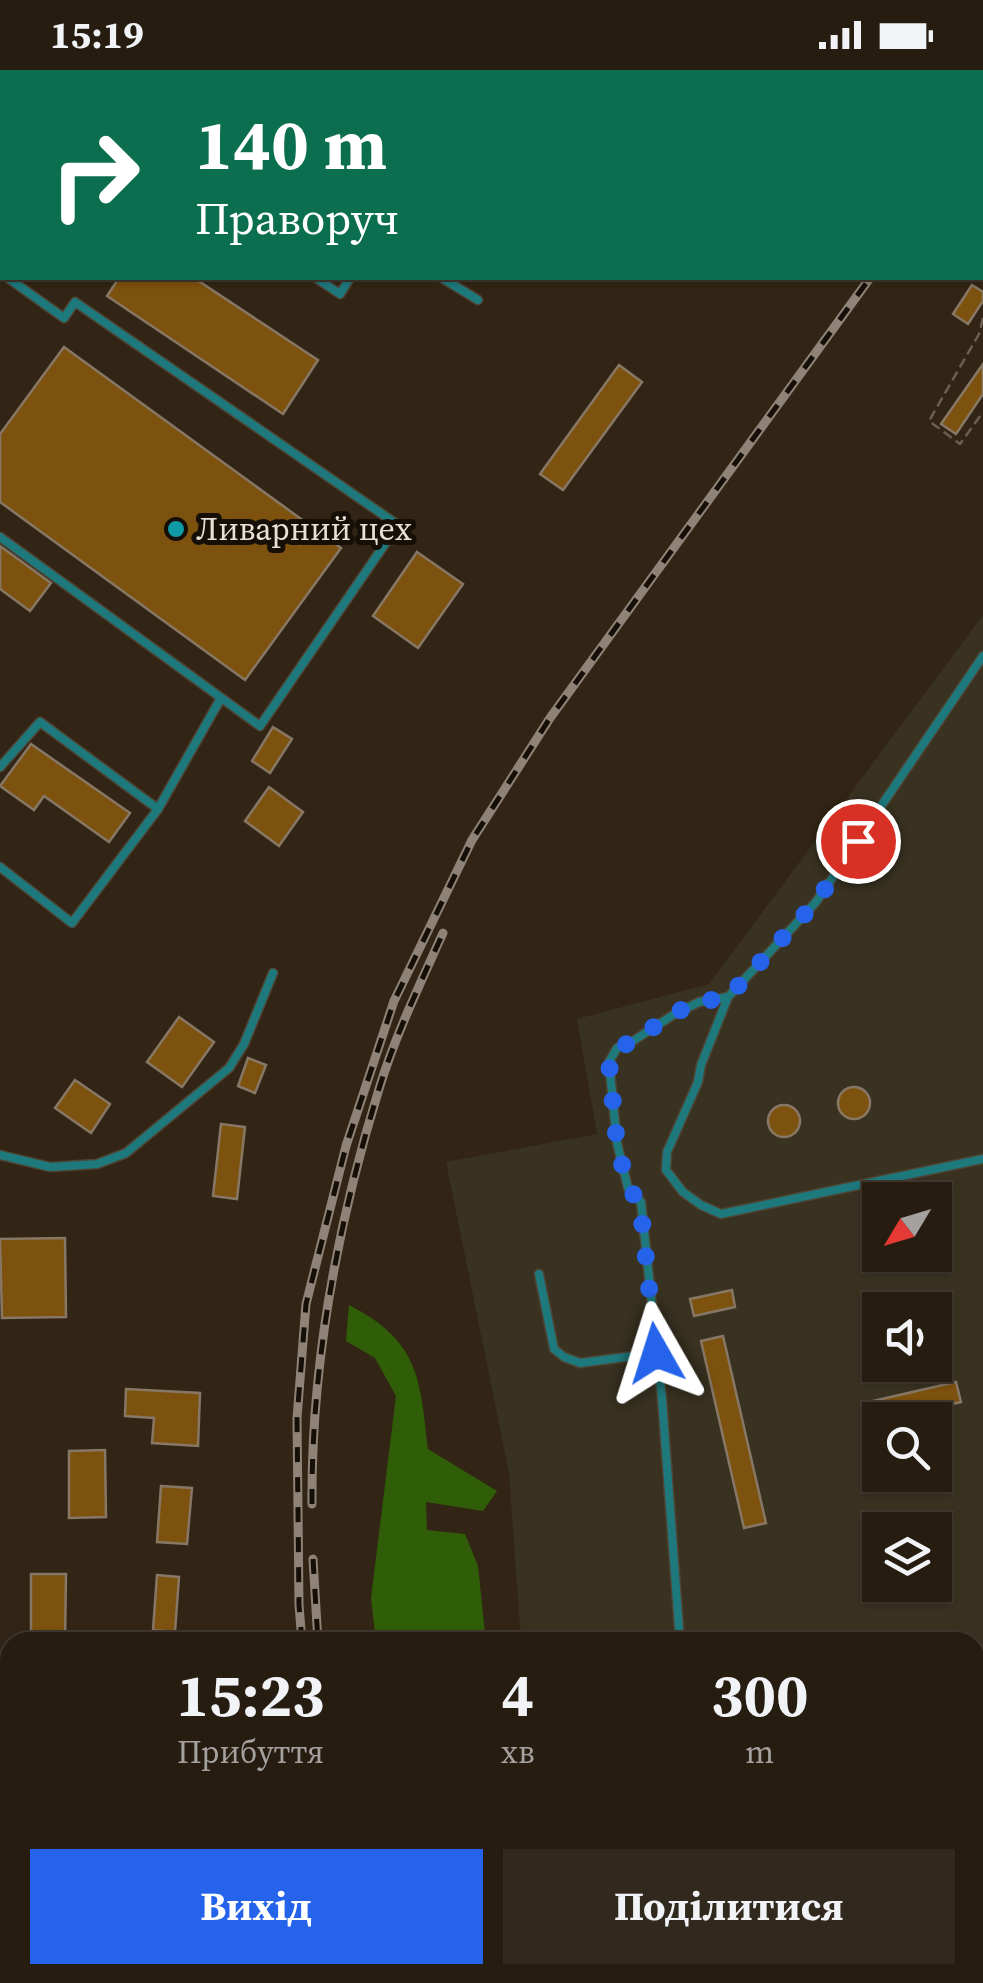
<!DOCTYPE html>
<html lang="uk">
<head>
<meta charset="utf-8">
<style>
	body { margin:0; font-family:"Source Serif 4",serif; background:#32291e; color:#f1f3f6; height:100vh; display:flex; flex-direction:column; font-size:38px; white-space:nowrap }
	* { box-sizing:border-box; margin:0 }
	p { font-size:32px; color:#a4a19f }
	.icon { flex:none; width:55px; height:55px; fill:none; stroke:currentColor; stroke-width:2; stroke-linecap:round; stroke-linejoin:round }
	.map { position:relative; flex:1; overflow:hidden }
	.details { position:absolute; left:0px; top:1562px; width:985px; height:352px; display:flex; flex-direction:column; background:#261c10; border-radius:30px 30px 0 0; box-shadow:0 2px 8px #0004,0 0 0 2px #423a30 }
	.details>* { flex:none }
	.guide { position:absolute; left:0px; top:0px; width:985px; height:210px; box-shadow:0 2px 8px #0004,0 0 0 2px #423a30; background:#0b6e4f; color:#fff; overflow:hidden }
	.needle { width:65px; rotate:232deg }
	.controls { position:absolute; left:862px; top:1112px; display:grid; gap:20px }
	.controls a { display:grid; place-items:center; width:90px; height:90px; border-radius:0px; background:#261c10; box-shadow:0 2px 8px #0004,0 0 0 2px #423a30; font-size:50px }
	.pin { position:absolute; display:grid; place-items:center; width:85px; height:85px; color:#fff; margin:-42px; border:5px solid #fff; border-radius:50%; box-shadow:0 2px 10px #0007 }
	.me { position:absolute; width:110px; margin:-55px; rotate:354deg; stroke-linejoin:round; filter:drop-shadow(0 0 8px #0008) }
	.turn { display:flex; align-items:center; gap:35px; height:210px; padding:0 30px; font-size:45px }
	.turn .icon { width:130px; height:130px; stroke-width:2.5 }
	.turn b { display:block; font-size:70px; line-height:85px }
	.eta { display:flex; justify-content:space-evenly; align-items:center; height:170px; text-align:center }
	.eta b { font-size:60px; font-weight:700; line-height:70px }
	.action { display:flex; gap:20px; margin-top:auto; padding:20px 30px }
	.action a { flex:1; height:115px; border-radius:0px; background:#2563eb; color:#fff; font-size:40px; font-weight:700; line-height:115px; text-align:center }
	.action a+a { background:#32291e; color:#f1f3f6 }
	.status { display:flex; justify-content:space-between; align-items:center; height:70px; padding:0 50px; background:#261c10; direction:ltr }
	.status svg { height:28px; fill:currentColor }
	.map>svg:first-child { display:block }
	.industrial { fill:#393221; fill-rule:evenodd }
	.forest { fill:#305d08 }
	.building { fill:#7d510e; stroke:#877765; stroke-width:2.5 }
	.lines { fill:none; stroke-linecap:round; stroke-linejoin:round }
	.lane-casing { stroke:#4f4334; stroke-width:11 }
	.path { stroke:#6a5f51; stroke-width:2.5; stroke-dasharray:10 5; stroke-linecap:butt }
	.lane { stroke:#1e797d; stroke-width:8 }
	.rail-casing { stroke:#8e8376; stroke-width:9 }
	.rail { stroke:#150f08; stroke-width:5; stroke-dasharray:15; stroke-linecap:butt }
	.route { stroke:#2563eb; stroke-width:18; stroke-dasharray:0 32.4 }
	.culture-dot { fill:#0f9aa8; stroke:#150f08; stroke-width:4 }
	.labels { text-anchor:middle; dominant-baseline:central; stroke-width:10; stroke-linejoin:round; paint-order:stroke }
	.poi-label { font-size:32px; fill:#e9e1d7; stroke:#150f08; text-anchor:start }
</style>
</head>
<body>
<div class="status"><b>15:19</b><svg viewBox="0 0 49 12"><path d="M0 12V9h3v3zM5 12V6h3v6zM10 12V3h3v9zM15 12V0h3v12zM26 1h20v11H26zM47 4h2v5h-2z"/></svg></div>
<div class="map">
<svg width="983" height="1913" viewBox="0 0 983 1913">
	<rect width="100%" height="100%" fill="#322515"/>
	<!-- industrial -->
	<path class="industrial" d="M983,545V1913H545V1905H975V1572H521L509,1403L446,1092L597,1064L577,949L709,914ZM880,1130H935V1185H880ZM880,1240H935V1295H880ZM880,1350H935V1405H880ZM880,1460H935V1515H880Z"/>
	<!-- forest -->
	<path class="forest" d="M349,1235C419,1271 420,1308 428,1379L497,1421L483,1441L426,1432L427,1460L465,1464L478,1496L486,1572H376L371,1528L396,1326L375,1288L346,1271Z"/>
	<!-- building -->
	<g class="building">
		<path d="M119,208H194L318,290L283,344L107,226Z"/>
		<path d="M972,215L983,222V231L968,254L953,244Z"/>
		<path d="M64,277L341,478L245,610L0,432V364Z"/>
		<path d="M983,294V324L956,364L941,354Z"/>
		<path d="M619,295L642,312L563,420L540,404Z"/>
		<path d="M0,476L51,513L30,541L0,519Z"/>
		<path d="M417,482L463,514L418,578L373,546Z"/>
		<path d="M273,657L292,669L270,703L252,691Z"/>
		<path d="M31,674L130,743L109,772L44,726L34,740L0,716Z"/>
		<path d="M269,717L303,742L279,776L245,751Z"/>
		<path d="M179,947L214,972L182,1017L147,992Z"/>
		<path d="M248,988L266,995L255,1023L238,1016Z"/>
		<path d="M75,1010L110,1034L91,1063L55,1038Z"/>
		<circle cx="854" cy="1033" r="16"/>
		<circle cx="784" cy="1051" r="16"/>
		<path d="M221,1054L245,1057L237,1129L213,1126Z"/>
		<path d="M65,1168L66,1247L2,1248L0,1169Z"/>
		<path d="M732,1220L735,1237L694,1246L690,1229Z"/>
		<path d="M723,1266L766,1453L744,1458L701,1271Z"/>
		<path d="M956,1312L961,1332L878,1351L873,1331Z"/>
		<path d="M126,1319L200,1323L198,1376L152,1373L154,1348L125,1346Z"/>
		<path d="M105,1380L106,1447L69,1448V1381Z"/>
		<path d="M161,1416L192,1418L187,1474L157,1472Z"/>
		<path d="M31,1504H66L65,1572H31Z"/>
		<path d="M157,1505L179,1507L175,1562L153,1560Z"/>
	</g>
	<g class="lines">
		<!-- lane casing -->
		<g class="lane-casing">
			<g id="lane">
				<path d="M50,0L54,2"/>
				<path d="M634,0L638,2"/>
				<path d="M114,2L116,0"/>
				<path d="M0,11L1,0"/>
				<path d="M0,202L2,204"/>
				<path d="M316,208L340,224L350,208"/>
				<path d="M442,208L478,230"/>
				<path d="M0,467L260,656L398,455L75,232L64,248L8,208"/>
				<path d="M0,697L40,652L158,739L221,628"/>
				<path d="M0,797L72,853L158,739"/>
				<path d="M728,927L701,995L698,1012L667,1082L666,1100L683,1122L701,1135L721,1144L983,1089"/>
				<path d="M0,1085L50,1097L97,1094L126,1083L229,998L244,974L273,903"/>
				<path d="M539,1204L554,1279L564,1287L580,1293L656,1283"/>
				<path d="M680,1572L662,1329L641,1132L628,1118L617,1073L609,992L617,978L633,971L673,945L699,932L728,927L816,832L983,586"/>
				<path d="M975,1748L983,1746"/>
				<path d="M565,1905L566,1913"/>
			</g>
		</g>
		<!-- path -->
		<path class="path" d="M983,248L979,264L929,351L960,374L983,342"/>
		<!-- lane -->
		<use href="#lane" class="lane"/>
		<!-- rail casing -->
		<g class="rail-casing">
			<g id="rail">
				<path d="M982,40H983"/>
				<path d="M982,65H983"/>
				<path d="M312,1434C311,1295 338,1152 379,1019C395,966 420,914 443,863"/>
				<path d="M313,1489L318,1572"/>
				<path d="M302,1572L299,1535L297,1348L306,1234L346,1076L394,931L472,770L550,648L870,208"/>
				<path d="M331,1905L332,1913"/>
				<path d="M348,1905V1913"/>
			</g>
		</g>
		<!-- rail -->
		<use href="#rail" class="rail"/>
	</g>
	<g class="lines">
		<!-- route -->
		<path class="route" d="M656,1283L640,1132L628,1118L617,1074L609,992L617,978L634,971L672,944L699,932L728,927L816,832L858,771"/>
	</g>
	<!-- markers -->
	<circle class="culture-dot" cx="176" cy="459" r="10"/>
	<g class="labels">
		<!-- poi labels -->
		<g class="poi-label">
			<text x="196" y="459">Ливарний цех</text>
		</g>
	</g>
</svg>
<div class="controls">
<a><svg class="needle" viewBox="-14 -14 28 28"><path d="M0-13l5 13h-10z" fill="#e53935"/><path d="M0 13l5-13h-10z" fill="#a4a19f"/></svg></a>
<a><svg class="icon" aria-label="sound" viewBox="0 0 24 24"><path d="M4 9h4l5-4v14l-5-4H4zM17 9q2 3 0 6"/></svg></a>
<a><svg class="icon" aria-label="search" viewBox="0 0 24 24"><circle cx="10" cy="10" r="6"/><path d="M15 15l6 6"/></svg></a>
<a><svg class="icon" aria-label="layers" viewBox="0 0 24 24"><path d="M12 4l9 5-9 5-9-5zM3 14l9 5 9-5"/></svg></a>
</div>
<div class="pin" style="left:858px;top:771px;background:#d93025"><svg class="icon" aria-label="arrive" viewBox="0 0 24 24"><path d="M6 21V4h12l-3 4 3 4H6"/></svg></div>
<svg class="me" style="left:656px;top:1283px" viewBox="-20 -20 40 40"><path d="M0-17L14 15 0 8-14 15z" fill="#2563eb" stroke="#fff" stroke-width="4"/></svg>
<div class="guide">
<div class="turn"><svg class="icon" aria-label="right" viewBox="0 0 24 24"><path d="M7 20v-9h11M14 6l5 5-5 5"/></svg><div><b>140 m</b>Праворуч</div></div>
</div>
<section class="details">
<div class="eta">
<div><b>15:23</b><p>Прибуття</p></div>
<div><b>4</b><p>хв</p></div>
<div><b>300</b><p>m</p></div>
</div>
<div class="action"><a>Вихід</a><a>Поділитися</a></div>
</section>
</div>
</body>
</html>
